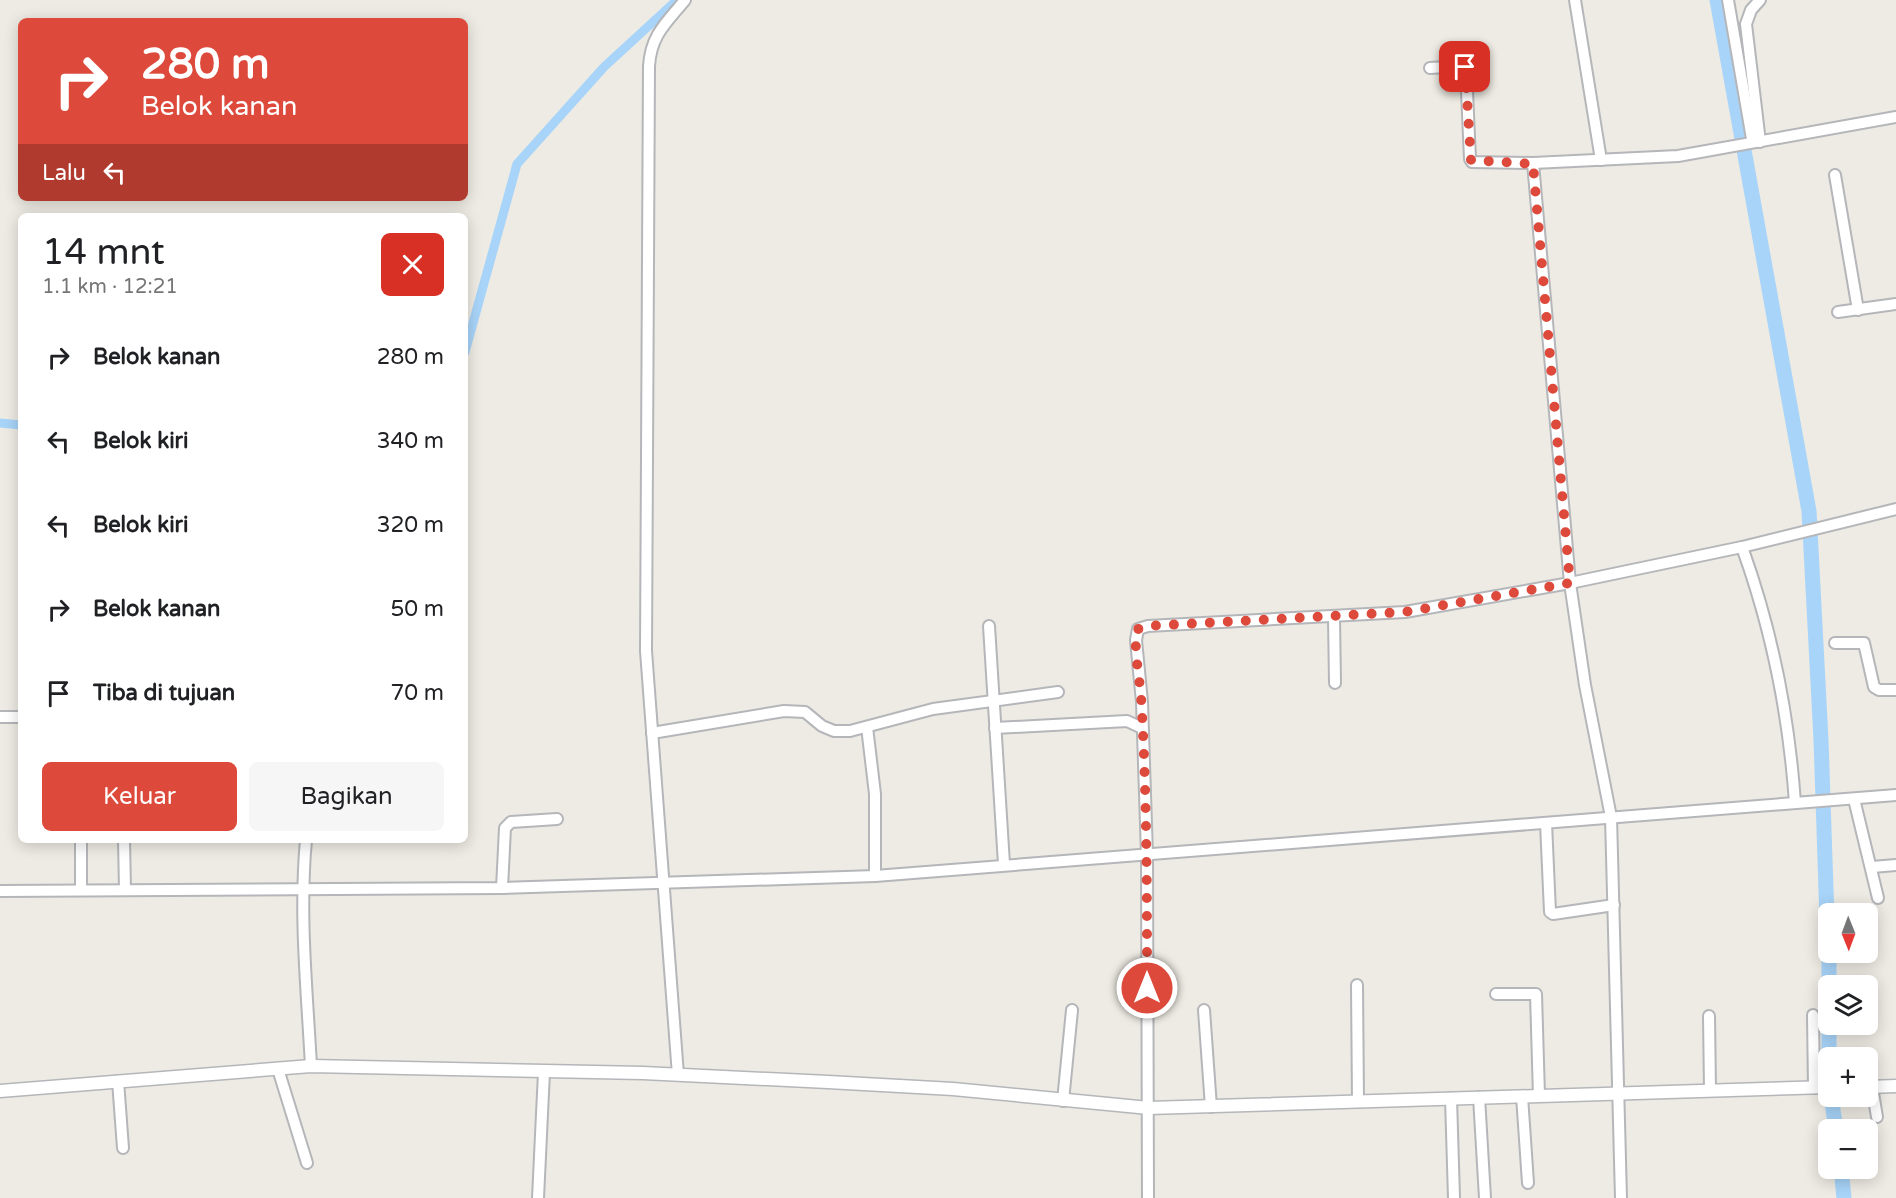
<!DOCTYPE html>
<html lang="id">
<head>
<meta charset="utf-8">
<style>
	body { margin:0; font-family:"Varela Round",sans-serif; background:#f6f6f6; color:#202124; height:100vh; display:flex; flex-direction:column; font-size:22px; white-space:nowrap }
	* { box-sizing:border-box; margin:0 }
	p { font-size:20px; color:#757577 }
	.icon { flex:none; width:33px; height:33px; fill:none; stroke:currentColor; stroke-width:2; stroke-linecap:round; stroke-linejoin:round }
	.map { position:relative; flex:1; overflow:hidden }
	.drawer { position:absolute; left:18px; top:213px; width:450px; height:630px; display:flex; flex-direction:column; background:#fff; border-radius:9px; box-shadow:0 3px 15px #0003 }
	.drawer>* { flex:none }
	.top-card { position:absolute; left:18px; top:18px; width:450px; height:183px; border-radius:9px; box-shadow:0 3px 15px #0003; background:#dd493a; color:#fff; overflow:hidden }
	.needle { width:39px; rotate:179deg }
	.buttons { position:absolute; left:1818px; top:903px; display:grid; gap:12px }
	.buttons a { display:grid; place-items:center; width:60px; height:60px; border-radius:9px; background:#fff; box-shadow:0 3px 15px #0003; font-size:30px }
	.pin { position:absolute; display:grid; place-items:center; width:51px; height:51px; color:#fff; margin:-26px; border-radius:12px; box-shadow:0 3px 9px #0006 }
	.me { position:absolute; width:66px; margin:-33px; rotate:0deg; stroke-linejoin:round; filter:drop-shadow(0 0 4px #0008) }
	.turn { display:flex; align-items:center; gap:21px; height:126px; padding:0 24px; font-size:27px }
	.turn .icon { width:78px; height:78px; stroke-width:2.5 }
	.turn b { display:block; font-size:42px; line-height:51px }
	.then { display:flex; align-items:center; height:57px; padding:0 24px; background:#0003; gap:12px; font-size:22px }
	.round { display:grid; place-items:center; flex:none; width:63px; height:63px; border-radius:9px; background:#f6f6f6 }
	.overview { display:flex; align-items:center; justify-content:space-between; height:102px; padding:0 24px }
	h1 { font-size:36px; font-weight:600; line-height:45px }
	.primary-button { display:flex; gap:12px; margin-top:auto; padding:12px 24px }
	.primary-button a { flex:1; height:69px; border-radius:9px; background:#dd493a; color:#fff; font-size:24px; font-weight:600; line-height:69px; text-align:center }
	.primary-button a+a { background:#f6f6f6; color:#202124 }
	ul { padding:0; list-style:none }
	li { display:flex; align-items:center; gap:18px; height:84px; padding:0 24px }
	li div { flex:1 }
	li b { display:block; font-size:22px }
	li em { font-style:normal }
	.map>svg:first-child { display:block }
	.lines { fill:none; stroke-linecap:round; stroke-linejoin:round }
	.canal { stroke:#a8d4f9; stroke-width:9 }
	.river { stroke:#a8d4f9; stroke-width:15 }
	.minor-casing { stroke:#b4b6ba; stroke-width:14 }
	.tertiary-casing { stroke:#b4b6ba; stroke-width:15 }
	.minor { stroke:#fff; stroke-width:10 }
	.tertiary { stroke:#fff; stroke-width:12 }
	.route { stroke:#dd493a; stroke-width:10; stroke-dasharray:0 18 }
</style>
</head>
<body>
<div class="map">
<svg width="1896" height="1198" viewBox="0 0 1896 1198">
	<rect width="100%" height="100%" fill="#edebe3"/>
	<g class="lines">
		<!-- canal -->
		<g class="canal">
			<path d="M465,352L517,164L604,67L677,0"/>
			<path d="M0,423L21,425"/>
		</g>
		<!-- river -->
		<g class="river">
			<path d="M1717,0L1809,511L1821,740L1828,949"/>
			<path d="M1829,952V986"/>
			<path d="M1829,1058V1024"/>
			<path d="M1831,1096L1836,1130"/>
			<path d="M1841,1168L1844,1198"/>
		</g>
		<!-- minor casing -->
		<g class="minor-casing">
			<g id="minor">
				<path d="M1575,0L1601,160"/>
				<path d="M1728,0L1752,139"/>
				<path d="M1465,67L1469,63L1470,54"/>
				<path d="M1430,68L1463,66L1466,69L1470,159L1472,162L1533,163L1678,156L1896,117"/>
				<path d="M1760,142L1746,24L1751,10L1760,0"/>
				<path d="M1533,163L1570,583L1585,685L1611,817L1621,1198"/>
				<path d="M1835,175L1858,310"/>
				<path d="M1838,312L1896,304"/>
				<path d="M1742,547C1772,630 1789,716 1795,803"/>
				<path d="M1334,618L1335,683"/>
				<path d="M989,626L1004,864"/>
				<path d="M1835,643H1864L1874,687L1879,690H1896"/>
				<path d="M0,717H21"/>
				<path d="M867,727L875,794V876"/>
				<path d="M995,728L1127,721L1142,728"/>
				<path d="M652,733L784,711L805,712L822,726L834,731H850L933,709L1058,692"/>
				<path d="M1854,799L1878,898"/>
				<path d="M1546,823L1550,912L1553,914L1614,905"/>
				<path d="M81,840V890"/>
				<path d="M124,840L125,890"/>
				<path d="M306,840C299,915 307,990 311,1066"/>
				<path d="M1872,867L1896,865"/>
				<path d="M502,888L505,828L511,822L557,819"/>
				<path d="M0,891L502,888L875,876L1896,795"/>
				<path d="M1357,985L1358,1102"/>
				<path d="M1496,994H1536L1539,1096"/>
				<path d="M1204,1010L1211,1107"/>
				<path d="M1813,1015L1814,1088"/>
				<path d="M1709,1016L1710,1090"/>
				<path d="M278,1069L307,1163"/>
				<path d="M678,1075L646,651L649,66C651,35 666,23 685,0"/>
				<path d="M118,1081L123,1148"/>
				<path d="M1872,1087L1877,1117"/>
				<path d="M1522,1096L1528,1183"/>
				<path d="M1479,1097L1485,1198"/>
				<path d="M1451,1098L1454,1198"/>
				<path d="M1063,1101L1072,1010"/>
				<path d="M538,1198L544,1072"/>
				<path d="M1148,1198L1147,855L1142,702L1136,640L1138,629L1148,626L1405,612L1570,583L1742,547L1896,509"/>
			</g>
		</g>
		<!-- tertiary casing -->
		<g class="tertiary-casing">
			<g id="tertiary">
				<path d="M1868,1087L1896,1086"/>
				<path d="M0,1091L311,1066L643,1073L828,1082L953,1089L1149,1108L1828,1087"/>
			</g>
		</g>
		<!-- minor -->
		<use href="#minor" class="minor"/>
		<!-- tertiary -->
		<use href="#tertiary" class="tertiary"/>
	</g>
	<g class="lines">
		<!-- route -->
		<path class="route" d="M1147,988C1147,891 1147,794 1141,696C1140,681 1132,641 1138,629L1148,626L1405,612L1570,583L1533,164L1471,160L1465,67"/>
	</g>
</svg>
<div class="buttons">
<a><svg class="needle" viewBox="-14 -14 28 28"><path d="M0-13l5 13h-10z" fill="#e53935"/><path d="M0 13l5-13h-10z" fill="#757577"/></svg></a>
<a><svg class="icon" aria-label="layers" viewBox="0 0 24 24"><path d="M12 4l9 5-9 5-9-5zM3 14l9 5 9-5"/></svg></a>
<a>+</a>
<a>−</a>
</div>
<div class="pin" style="left:1465px;top:67px;background:#d93025"><svg class="icon" aria-label="arrive" viewBox="0 0 24 24"><path d="M6 21V4h12l-3 4 3 4H6"/></svg></div>
<svg class="me" style="left:1147px;top:988px" viewBox="-20 -20 40 40"><circle r="17" fill="#dd493a" stroke="#fff" stroke-width="3"/><path d="M0-11L8 9 0 5-8 9z" fill="#fff"/></svg>
<div class="top-card">
<div class="turn"><svg class="icon" aria-label="right" viewBox="0 0 24 24"><path d="M7 20v-9h11M14 6l5 5-5 5"/></svg><div><b>280 m</b>Belok kanan</div></div>
<div class="then">Lalu<svg class="icon" aria-label="left" viewBox="0 0 24 24"><path d="M17 20v-9H6M10 6l-5 5 5 5"/></svg></div>
</div>
<section class="drawer">
<div class="overview"><div><h1>14 mnt</h1><p>1.1 km · 12:21</p></div><a class="round" style="background:#d93025;color:#fff"><svg class="icon" aria-label="close" viewBox="0 0 24 24"><path d="M6 6l12 12M18 6L6 18"/></svg></a></div>
<ul>
<li><svg class="icon" aria-label="right" viewBox="0 0 24 24"><path d="M7 20v-9h11M14 6l5 5-5 5"/></svg><div><b>Belok kanan</b></div><em>280 m</em></li>
<li><svg class="icon" aria-label="left" viewBox="0 0 24 24"><path d="M17 20v-9H6M10 6l-5 5 5 5"/></svg><div><b>Belok kiri</b></div><em>340 m</em></li>
<li><svg class="icon" aria-label="left" viewBox="0 0 24 24"><path d="M17 20v-9H6M10 6l-5 5 5 5"/></svg><div><b>Belok kiri</b></div><em>320 m</em></li>
<li><svg class="icon" aria-label="right" viewBox="0 0 24 24"><path d="M7 20v-9h11M14 6l5 5-5 5"/></svg><div><b>Belok kanan</b></div><em>50 m</em></li>
<li><svg class="icon" aria-label="arrive" viewBox="0 0 24 24"><path d="M6 21V4h12l-3 4 3 4H6"/></svg><div><b>Tiba di tujuan</b></div><em>70 m</em></li>
</ul>
<div class="primary-button"><a>Keluar</a><a>Bagikan</a></div>
</section>
</div>
</body>
</html>
